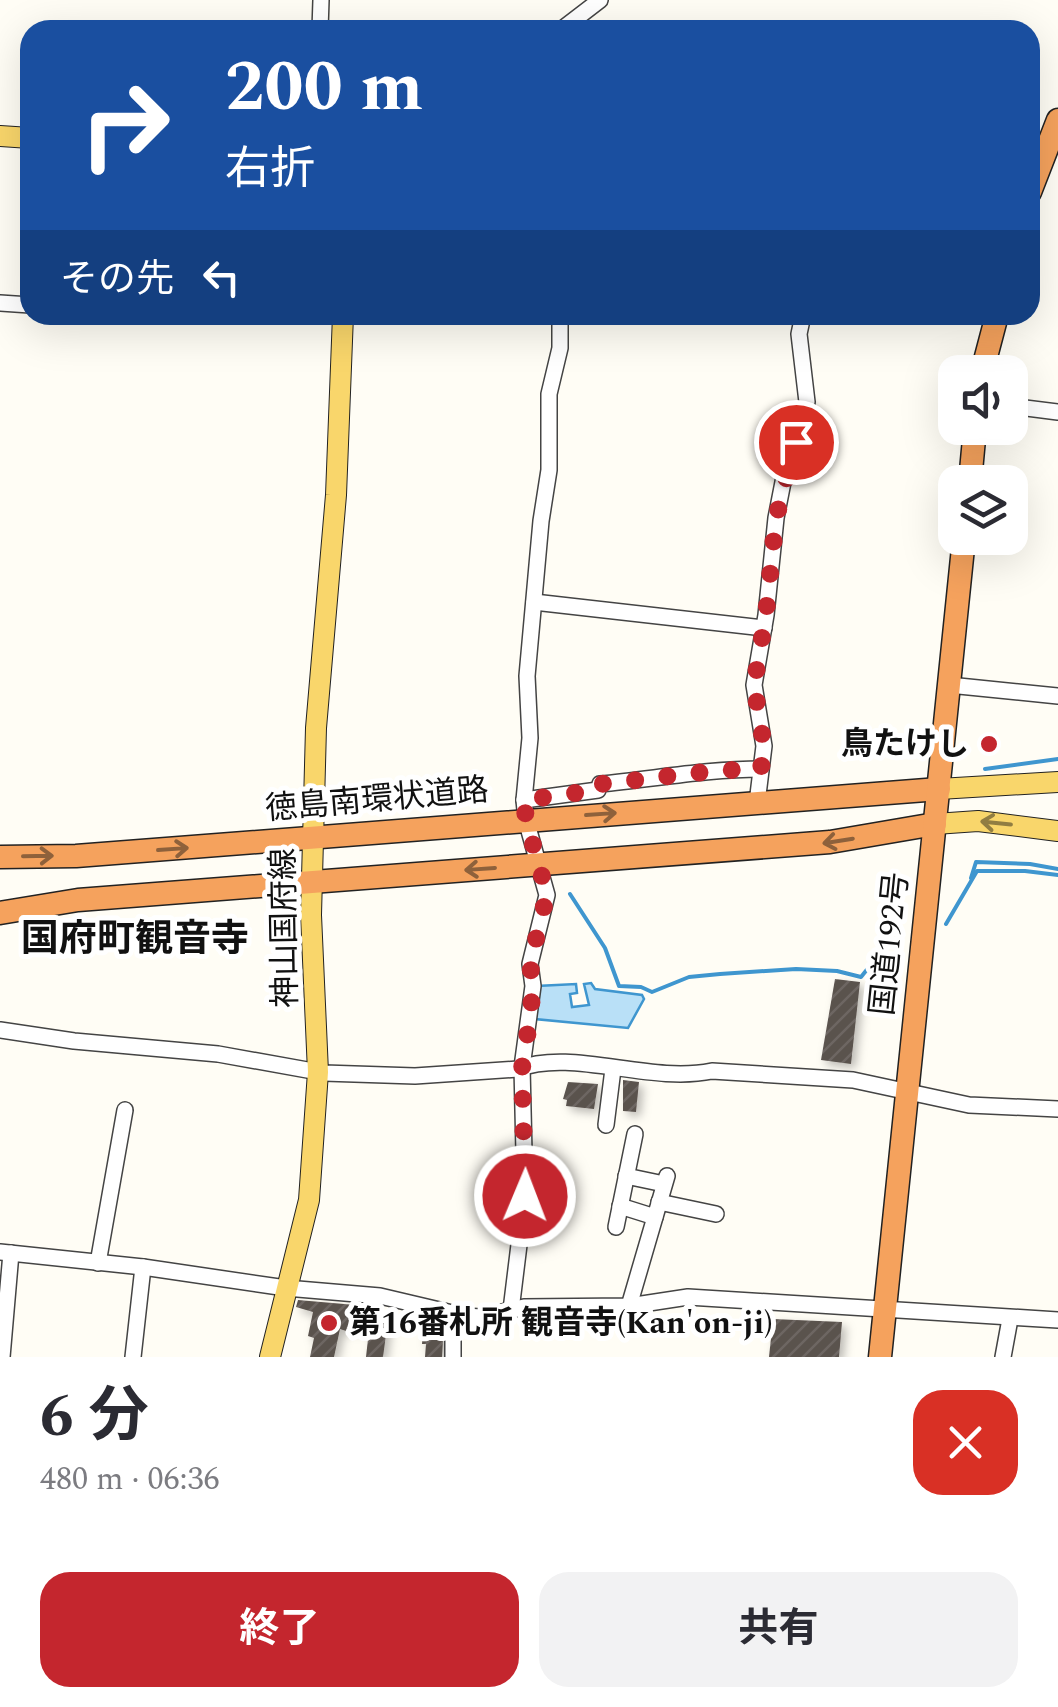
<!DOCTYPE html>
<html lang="ja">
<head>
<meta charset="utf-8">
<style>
	body { margin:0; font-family:Spectral,"Noto Sans JP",serif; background:#f2f2f3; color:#2b2b33; height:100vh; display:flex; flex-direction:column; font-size:38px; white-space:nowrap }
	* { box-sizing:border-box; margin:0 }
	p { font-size:32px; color:#7c7c81 }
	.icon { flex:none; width:55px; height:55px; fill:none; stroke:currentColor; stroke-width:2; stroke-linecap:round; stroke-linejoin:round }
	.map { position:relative; height:1357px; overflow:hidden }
	.side { display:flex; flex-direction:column; background:#fff; flex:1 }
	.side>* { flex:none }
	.hud { position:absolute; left:20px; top:20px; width:1020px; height:305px; border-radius:30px; box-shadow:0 10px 40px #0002; background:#1a4fa0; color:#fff; overflow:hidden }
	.controls { position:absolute; left:938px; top:355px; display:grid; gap:20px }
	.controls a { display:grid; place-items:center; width:90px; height:90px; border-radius:20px; background:#fff; box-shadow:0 10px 40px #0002; font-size:50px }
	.pin { position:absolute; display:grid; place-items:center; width:85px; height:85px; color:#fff; margin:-42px; border:5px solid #fff; border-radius:50%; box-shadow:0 2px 10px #0007 }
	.me { position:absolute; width:110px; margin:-55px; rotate:1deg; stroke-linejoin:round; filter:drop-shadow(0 0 8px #0008) }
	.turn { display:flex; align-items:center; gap:35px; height:210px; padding:0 40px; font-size:45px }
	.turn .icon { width:130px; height:130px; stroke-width:2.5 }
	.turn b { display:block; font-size:70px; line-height:85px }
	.then { display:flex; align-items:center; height:95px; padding:0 40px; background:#0003; gap:20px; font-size:38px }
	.round { display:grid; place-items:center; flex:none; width:105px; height:105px; border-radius:30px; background:#f2f2f3 }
	.headline { display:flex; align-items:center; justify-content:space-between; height:170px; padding:0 40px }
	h1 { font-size:60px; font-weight:700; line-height:75px }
	.primary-button { display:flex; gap:20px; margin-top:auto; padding:20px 40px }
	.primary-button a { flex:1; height:115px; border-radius:30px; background:#c4262e; color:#fff; font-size:40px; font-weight:700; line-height:115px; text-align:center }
	.primary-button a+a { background:#f2f2f3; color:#2b2b33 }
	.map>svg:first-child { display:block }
	.water { fill:#b9e0f7; stroke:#3f96cf; stroke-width:2.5 }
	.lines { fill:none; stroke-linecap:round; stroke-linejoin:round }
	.stream { stroke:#3f96cf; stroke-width:4 }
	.building { fill:url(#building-hatch); filter:url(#shadow) }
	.minor-casing { stroke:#444; stroke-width:18 }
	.major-casing { stroke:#222; stroke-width:22 }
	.highway-casing { stroke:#222; stroke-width:25 }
	.minor { stroke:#fff; stroke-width:15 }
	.major { stroke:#f9d66b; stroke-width:20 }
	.highway { stroke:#f5a25d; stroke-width:22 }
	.oneway { stroke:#8e613b }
	.oneway2 { stroke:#917d42 }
	.route { stroke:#c4262e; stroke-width:18; stroke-dasharray:0 32.4 }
	.poi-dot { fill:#c4262e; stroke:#fff; stroke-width:4 }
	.labels { text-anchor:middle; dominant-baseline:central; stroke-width:10; stroke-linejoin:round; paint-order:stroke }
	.poi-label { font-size:32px; font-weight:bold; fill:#111; stroke:#fff; text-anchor:end }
	.street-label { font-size:32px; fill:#111; stroke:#fff }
	.quarter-label { font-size:38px; font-weight:bold; fill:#111; stroke:#fff }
</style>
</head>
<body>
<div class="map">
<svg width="1058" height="1357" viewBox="0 0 1058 1357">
	<defs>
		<pattern id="building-hatch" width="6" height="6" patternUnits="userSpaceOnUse" patternTransform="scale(2.5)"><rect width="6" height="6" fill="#5a524d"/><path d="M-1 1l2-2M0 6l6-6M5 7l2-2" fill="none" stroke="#6d6662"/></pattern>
		<filter id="shadow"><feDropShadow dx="4.5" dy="4.5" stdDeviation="5" flood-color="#0004"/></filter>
	</defs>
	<rect width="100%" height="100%" fill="#fffdf5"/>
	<!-- water -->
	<path class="water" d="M591,983L595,989L642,995L644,999L628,1028L535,1019L537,986L576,984L577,993L570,994L572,1007L589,1005L584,984Z"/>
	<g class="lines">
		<!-- stream -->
		<g class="stream">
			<path d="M985,769L1058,759"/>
			<path d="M971,878L976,862L1030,864L1058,869"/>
			<path d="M570,894L605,948L619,986L641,987L652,992L689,977L720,974L796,969L837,971L861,977L889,942L902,939"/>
			<path d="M946,924L977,871H1025L1058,875"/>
		</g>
	</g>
	<!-- building -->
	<g class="building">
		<path d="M835,979L860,982L851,1064L821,1060Z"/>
		<path d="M623,1080L639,1082L636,1112L623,1111Z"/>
		<path d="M568,1082L598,1084L594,1109L566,1106L567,1100L563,1099Z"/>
		<path d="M298,1300L367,1306V1309L372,1310L371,1321L388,1320L383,1357H366L369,1330L347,1327L346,1331L340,1329L334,1357H310L314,1338L308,1336L313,1312L296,1307Z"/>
		<path d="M424,1318L444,1323L442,1357H425L426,1344H422Z"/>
		<path d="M773,1319L842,1322L839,1357H769Z"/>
	</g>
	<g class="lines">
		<!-- minor casing -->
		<g class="minor-casing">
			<g id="minor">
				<path d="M320,30L321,0"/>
				<path d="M561,30L600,0"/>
				<path d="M0,303L30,305"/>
				<path d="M1010,406L1058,412"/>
				<path d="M534,602L764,628"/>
				<path d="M949,685L1058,696"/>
				<path d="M524,800L598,790L600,784C654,779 707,769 761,769"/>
				<path d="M757,803L764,746L754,685L766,615L776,518L784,477L807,402L799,334L803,315"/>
				<path d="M0,1030L74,1041L218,1054L324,1073L415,1076L518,1069C572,1048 649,1084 712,1071L853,1080L969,1105L1058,1109"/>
				<path d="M606,1125L613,1069"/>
				<path d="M626,1176L664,1184"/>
				<path d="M659,1202L716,1214"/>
				<path d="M620,1206L655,1217"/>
				<path d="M616,1227L635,1134"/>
				<path d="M0,1252L143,1267L286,1288L380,1296L465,1316L481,1317L524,1307L629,1306L688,1297L1058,1320"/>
				<path d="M98,1263L125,1110"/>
				<path d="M629,1306L667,1176"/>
				<path d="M511,1310L525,1196L522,1067L533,986L530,964L547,895L526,820L524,800L530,738L527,676L541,521L549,470V394L560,348V315"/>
				<path d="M2,1357L11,1253"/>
				<path d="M133,1357L143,1267"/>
				<path d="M453,1357V1332L459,1314"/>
				<path d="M1003,1357L1010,1319"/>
			</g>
		</g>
		<!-- major casing -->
		<g class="major-casing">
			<g id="major">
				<path d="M0,136L30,138"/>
				<path d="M939,789L1058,782"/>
				<path d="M935,824L978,821L1058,831"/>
				<path d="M270,1357L309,1200L318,1072L311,915L316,728L336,495L343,315"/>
			</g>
		</g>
		<!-- highway casing -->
		<g class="highway-casing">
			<g id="highway">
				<path d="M1030,192L1058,120"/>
				<path d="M982,372L997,315"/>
				<path d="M970,482L975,428"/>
				<path d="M0,857L76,856L939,789"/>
				<path d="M0,913L78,900L830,842L935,824"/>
				<path d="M880,1357L964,538"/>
			</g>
		</g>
		<!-- minor -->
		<use href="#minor" class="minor"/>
		<!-- major -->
		<use href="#major" class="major"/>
		<!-- highway -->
		<use href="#highway" class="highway"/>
	</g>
	<!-- one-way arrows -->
	<defs><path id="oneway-shaft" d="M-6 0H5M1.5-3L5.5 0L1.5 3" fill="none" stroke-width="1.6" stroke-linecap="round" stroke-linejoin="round" transform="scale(2.5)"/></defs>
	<g class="oneway">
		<use href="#oneway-shaft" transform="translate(601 814) rotate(-4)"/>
		<use href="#oneway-shaft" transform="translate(838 841) rotate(171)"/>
		<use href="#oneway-shaft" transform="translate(173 849) rotate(-4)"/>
		<use href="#oneway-shaft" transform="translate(38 856) rotate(-1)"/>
		<use href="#oneway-shaft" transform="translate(480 869) rotate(176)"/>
	</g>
	<use class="oneway2" href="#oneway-shaft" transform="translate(996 823) rotate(-174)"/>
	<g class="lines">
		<!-- route -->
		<path class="route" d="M525,1196L522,1068L530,1018L533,986L530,964L547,894L526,820L524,800L598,790L600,784C654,779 707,769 761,769L764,746L754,685L766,614L776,518L796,442"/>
	</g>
	<!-- markers -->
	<g class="poi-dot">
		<circle cx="989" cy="744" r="10"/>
		<circle cx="329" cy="1323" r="10"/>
	</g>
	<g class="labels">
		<!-- poi labels -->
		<g class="poi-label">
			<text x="969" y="744">鳥たけし</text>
			<text x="349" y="1323" text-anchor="start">第16番札所 観音寺(Kan'on-ji)</text>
		</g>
		<!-- street labels -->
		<g class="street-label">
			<text transform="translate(377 800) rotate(-5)">徳島南環状道路</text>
			<text transform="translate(285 928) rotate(-91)">神山国府線</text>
			<text transform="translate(890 944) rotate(-84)">国道192号</text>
		</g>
		<!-- quarter labels -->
		<g class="quarter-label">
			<text x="135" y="940">国府町観音寺</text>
		</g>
	</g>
</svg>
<div class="controls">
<a><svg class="icon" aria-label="sound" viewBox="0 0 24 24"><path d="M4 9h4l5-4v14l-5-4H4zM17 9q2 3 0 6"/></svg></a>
<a><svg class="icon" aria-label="layers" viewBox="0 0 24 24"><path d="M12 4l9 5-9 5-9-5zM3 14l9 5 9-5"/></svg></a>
</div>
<div class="pin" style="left:796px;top:442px;background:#d93025"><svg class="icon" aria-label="arrive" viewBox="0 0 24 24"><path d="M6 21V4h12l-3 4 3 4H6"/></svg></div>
<svg class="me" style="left:525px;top:1196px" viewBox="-20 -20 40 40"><circle r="17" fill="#c4262e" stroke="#fff" stroke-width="3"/><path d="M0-11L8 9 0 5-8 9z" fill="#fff"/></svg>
<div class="hud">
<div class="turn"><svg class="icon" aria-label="right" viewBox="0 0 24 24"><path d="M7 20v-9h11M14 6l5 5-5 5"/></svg><div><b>200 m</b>右折</div></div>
<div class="then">その先<svg class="icon" aria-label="left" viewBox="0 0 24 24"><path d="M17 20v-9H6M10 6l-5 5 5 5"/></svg></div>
</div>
</div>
<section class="side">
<div class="headline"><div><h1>6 分</h1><p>480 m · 06:36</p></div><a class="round" style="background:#d93025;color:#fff"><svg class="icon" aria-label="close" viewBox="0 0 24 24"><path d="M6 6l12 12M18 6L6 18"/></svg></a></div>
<div class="primary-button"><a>終了</a><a>共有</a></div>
</section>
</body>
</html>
